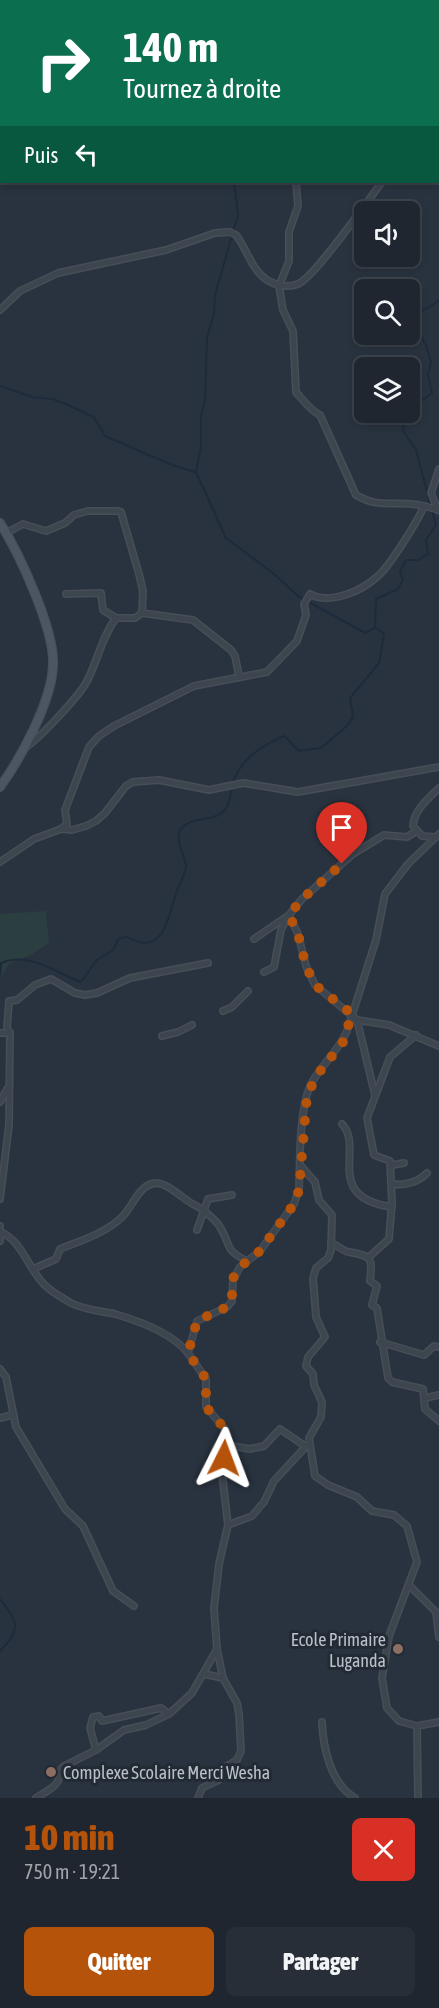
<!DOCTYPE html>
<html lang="fr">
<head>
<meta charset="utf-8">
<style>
	body { margin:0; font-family:"Asap Condensed",sans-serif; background:#272e37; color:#f1f3f6; height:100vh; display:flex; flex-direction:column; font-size:22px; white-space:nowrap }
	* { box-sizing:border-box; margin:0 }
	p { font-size:20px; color:#a1a5aa }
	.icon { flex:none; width:33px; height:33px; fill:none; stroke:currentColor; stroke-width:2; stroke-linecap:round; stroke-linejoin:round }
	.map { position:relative; height:1798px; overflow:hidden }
	.details { display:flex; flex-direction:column; background:#1f262f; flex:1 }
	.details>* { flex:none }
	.hud { position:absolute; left:0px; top:0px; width:440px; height:183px; box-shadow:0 3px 9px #0003,0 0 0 2px #3c434b; background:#0b6e4f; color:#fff; overflow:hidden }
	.buttons { position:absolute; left:354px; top:201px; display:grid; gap:12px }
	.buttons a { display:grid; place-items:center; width:66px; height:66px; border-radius:9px; background:#1f262f; box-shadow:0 3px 9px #0003,0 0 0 2px #3c434b; font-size:30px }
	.pin { position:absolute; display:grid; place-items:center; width:51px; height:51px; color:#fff; margin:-62px -26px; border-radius:50% 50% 50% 0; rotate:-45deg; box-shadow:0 0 6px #0007 }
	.pin .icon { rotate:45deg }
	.me { position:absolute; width:66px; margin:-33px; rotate:3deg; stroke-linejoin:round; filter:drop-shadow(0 0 4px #0008) }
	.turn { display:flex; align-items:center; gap:21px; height:126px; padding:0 24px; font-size:27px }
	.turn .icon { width:78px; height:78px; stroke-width:2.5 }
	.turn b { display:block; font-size:42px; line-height:51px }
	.then { display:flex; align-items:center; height:57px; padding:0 24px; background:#0003; gap:12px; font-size:22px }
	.round { display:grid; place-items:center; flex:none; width:63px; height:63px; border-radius:9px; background:#272e37 }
	.overview { display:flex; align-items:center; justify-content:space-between; height:102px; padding:0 24px }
	h1 { font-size:36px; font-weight:800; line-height:45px; color:#b45309 }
	.button { display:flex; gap:12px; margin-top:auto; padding:12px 24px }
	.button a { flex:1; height:69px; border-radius:9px; background:#b45309; color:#fff; font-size:24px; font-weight:800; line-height:69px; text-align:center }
	.button a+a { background:#272e37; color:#f1f3f6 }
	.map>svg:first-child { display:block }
	.green { fill:#2b3e40 }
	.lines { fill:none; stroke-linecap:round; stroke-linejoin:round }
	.stream { stroke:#1d2b3c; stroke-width:2 }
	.street-casing { stroke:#474e58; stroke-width:8 }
	.secondary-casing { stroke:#474e58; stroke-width:10 }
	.street { stroke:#3d454f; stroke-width:5 }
	.secondary { stroke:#4c5562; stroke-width:8 }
	.route { stroke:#b45309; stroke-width:10; stroke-dasharray:0 18 }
	.education-dot { fill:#8d6e63; stroke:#222a34; stroke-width:2 }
	.labels { text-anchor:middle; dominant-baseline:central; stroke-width:6; stroke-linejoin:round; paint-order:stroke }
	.poi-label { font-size:18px; fill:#bac0c9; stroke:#222a34; text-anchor:end }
</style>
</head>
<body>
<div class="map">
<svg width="439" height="1798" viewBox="0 0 439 1798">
	<rect width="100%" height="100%" fill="#29333f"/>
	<!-- green -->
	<path class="green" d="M46,911L49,943L29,956L9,964L0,979V914Z"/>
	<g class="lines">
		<!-- stream -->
		<g class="stream">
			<path d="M243,2V0"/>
			<path d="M234,182L238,215L215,295L214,314L207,337L205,400L201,416V447L196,472L226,538L274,574L298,596L365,633L375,628"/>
			<path d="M0,386L32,397L53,399L66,404L94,417L105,436L172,465L195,472"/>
			<path d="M410,409L432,393L428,375L431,362L426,345L413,320C418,309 431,309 439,300"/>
			<path d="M0,976L1,963C30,951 54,972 81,982L97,960L113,950L119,938L127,937C164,958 168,917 176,893C179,884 185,876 186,867C186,856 175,843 180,831C188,815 214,823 225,810C232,801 230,789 234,780C242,758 265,744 284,736L299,751L321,748L349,724L353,716L350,698L379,663L384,634L375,627L376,599L398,589L403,580L400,571L406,560H418L428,554L426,540L436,525L416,450L403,431L405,412"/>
			<path d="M0,1599C18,1622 22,1629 0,1651"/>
		</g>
		<!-- street casing -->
		<g class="street-casing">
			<g id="street">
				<path d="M53,2V0"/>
				<path d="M294,2V0"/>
				<path d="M438,27L439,28"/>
				<path d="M0,129L2,125"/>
				<path d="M438,136L439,135"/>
				<path d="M0,310L20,291L58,273L166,250L215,233L230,232L236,235C245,246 250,264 260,274C269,284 285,289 298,284C315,277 368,200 382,182"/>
				<path d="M424,506L439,510"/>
				<path d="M438,510L431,493L439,469"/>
				<path d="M6,533L23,524L46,531L65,523L74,515L88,511H118L121,512L139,574L143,591L142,613L135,618H116C101,638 98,661 86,683C78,697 39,739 25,748"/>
				<path d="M66,594L101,593L103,610L116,618"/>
				<path d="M142,613L193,620L231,650L235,656L239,676"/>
				<path d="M61,829L67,824L65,810L89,747L99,736L114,726L194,686L267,672L297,641L306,615L304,604L310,594C330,605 362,591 378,576C389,567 419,519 424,506C398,499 381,510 356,495L320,415C310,410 303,400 296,392L293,331L283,310L279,286L289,261V232L298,206L296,182"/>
				<path d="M436,837L422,836L413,826C414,810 428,799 439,788"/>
				<path d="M0,862L34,839L61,829L72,830L86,826L96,821L105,813L126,786L133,782L159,780L209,790L243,783L298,792L439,767"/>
				<path d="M289,915L298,934L306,966L315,985L357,1020L375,1095"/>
				<path d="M254,939L289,915L302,899L353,854L384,835L407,837L415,832"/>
				<path d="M264,972L274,967L281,930L288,916"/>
				<path d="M223,1011L232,1007L248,991"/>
				<path d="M357,1020L389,1025L439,1046"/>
				<path d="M0,1033H10L7,1028L9,1001L17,1000L35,985L51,979L75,993L85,995L97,993L130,978L208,963"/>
				<path d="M162,1036L178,1032L192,1025"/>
				<path d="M0,1102L7,1089"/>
				<path d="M342,1124C365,1148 322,1197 392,1207"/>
				<path d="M300,1165L315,1182L319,1200L332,1215L331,1250L328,1258L316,1268L313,1278L316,1317L325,1337L308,1357L306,1366L313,1374L314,1385L322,1402L321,1417L309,1438L315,1476L328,1485L357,1497L372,1511L394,1515L407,1526L417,1562L389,1636L382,1678L387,1708L399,1721L417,1726"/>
				<path d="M392,1165L404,1163"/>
				<path d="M392,1184C404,1186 419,1182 427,1173"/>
				<path d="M0,1199L9,1125L10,1033"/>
				<path d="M0,1226V1241"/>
				<path d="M197,1230L208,1199L232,1195"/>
				<path d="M1,1232C20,1241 26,1261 38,1277C46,1289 59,1296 71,1303C85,1310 100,1311 115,1314C139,1321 172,1333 188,1353"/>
				<path d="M331,1243C338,1245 342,1251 349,1252C371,1256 373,1257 370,1281L377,1286L372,1305L377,1308L388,1378L392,1382L423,1389L425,1409L439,1421"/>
				<path d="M369,1257L389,1239L392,1202L390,1161L374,1155L367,1118L390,1057L416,1035"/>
				<path d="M33,1269L56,1259L60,1249C80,1241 106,1233 122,1217C129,1210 134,1199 141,1191C158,1172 174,1192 188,1201C193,1205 199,1206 204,1211C209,1215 217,1221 220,1227C232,1246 223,1249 247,1261"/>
				<path d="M380,1342L424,1355L434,1346L439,1347"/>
				<path d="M0,1369L6,1377L16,1427L65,1509L83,1526L113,1591L134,1606"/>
				<path d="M425,1398L439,1395"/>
				<path d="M0,1418L12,1415"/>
				<path d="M226,1445L250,1449L264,1446L280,1429L305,1446"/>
				<path d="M228,1525L252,1516L264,1502L274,1481L309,1443"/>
				<path d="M410,1586L436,1612L439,1637"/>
				<path d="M204,1674L223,1678"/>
				<path d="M322,1722C323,1748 331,1784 355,1798"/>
				<path d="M96,1750L90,1728L93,1717L99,1716L102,1721L161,1708L169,1714"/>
				<path d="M36,1798C49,1789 60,1787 61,1769L64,1766L96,1750L124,1730L146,1725L169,1714L192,1693L217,1649"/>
				<path d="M198,1798L202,1788L219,1780V1771L237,1760L241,1751L239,1714L237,1703L223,1678L217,1649L214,1608L219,1564L228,1525L222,1473L227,1435L225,1429L206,1407V1379L188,1353L197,1321L227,1307L232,1301L233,1280L240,1267L260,1251L294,1204L299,1189C300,1162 299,1111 310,1086C320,1066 338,1052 347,1031L376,940L385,894L408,864L439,834"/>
				<path d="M418,1798L417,1726L439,1722"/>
			</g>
		</g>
		<!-- secondary casing -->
		<g class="secondary-casing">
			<g id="secondary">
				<path d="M168,2L169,0"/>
				<path d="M0,139L2,138"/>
				<path d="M0,523C19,553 55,630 53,665C52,701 21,758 0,787"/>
			</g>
		</g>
		<!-- street -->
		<use href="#street" class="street"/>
		<!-- secondary -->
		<use href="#secondary" class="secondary"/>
	</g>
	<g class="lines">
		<!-- route -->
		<path class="route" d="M224,1458L225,1429L206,1407V1379L188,1353L197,1321L227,1307L232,1301V1280L240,1267L260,1251L294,1204L299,1190L307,1095L318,1074L343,1042L352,1014L315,985L306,966L298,934L289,915L302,899L342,864"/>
	</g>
	<!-- markers -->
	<g class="education-dot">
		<circle cx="398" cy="1649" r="6"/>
		<circle cx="51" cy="1772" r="6"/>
	</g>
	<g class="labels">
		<!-- poi labels -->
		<g class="poi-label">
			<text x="386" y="1639">Ecole Primaire<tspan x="386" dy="21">Luganda</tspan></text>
			<text x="63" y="1772" text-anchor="start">Complexe Scolaire Merci Wesha</text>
		</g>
	</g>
</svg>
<div class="buttons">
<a><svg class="icon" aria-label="sound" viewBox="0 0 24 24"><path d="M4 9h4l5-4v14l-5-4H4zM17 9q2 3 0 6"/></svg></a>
<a><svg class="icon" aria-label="search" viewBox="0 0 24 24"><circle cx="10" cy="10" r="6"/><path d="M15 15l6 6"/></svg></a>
<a><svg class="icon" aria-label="layers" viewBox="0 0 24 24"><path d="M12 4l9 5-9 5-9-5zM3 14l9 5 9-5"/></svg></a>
</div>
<div class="pin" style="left:342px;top:864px;background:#d93025"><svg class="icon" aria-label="arrive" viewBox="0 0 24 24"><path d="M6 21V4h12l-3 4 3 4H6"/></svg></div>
<svg class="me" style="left:224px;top:1458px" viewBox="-20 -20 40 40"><path d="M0-17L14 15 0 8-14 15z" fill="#b45309" stroke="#fff" stroke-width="4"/></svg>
<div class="hud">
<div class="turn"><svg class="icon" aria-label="right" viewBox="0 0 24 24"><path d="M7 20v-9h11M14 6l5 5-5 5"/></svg><div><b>140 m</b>Tournez à droite</div></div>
<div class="then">Puis<svg class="icon" aria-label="left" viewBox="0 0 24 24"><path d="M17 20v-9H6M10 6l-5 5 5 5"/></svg></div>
</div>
</div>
<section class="details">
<div class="overview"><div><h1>10 min</h1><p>750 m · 19:21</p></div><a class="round" style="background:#d93025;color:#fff"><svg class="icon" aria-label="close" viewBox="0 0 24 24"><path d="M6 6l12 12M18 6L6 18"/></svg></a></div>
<div class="button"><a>Quitter</a><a>Partager</a></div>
</section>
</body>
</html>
